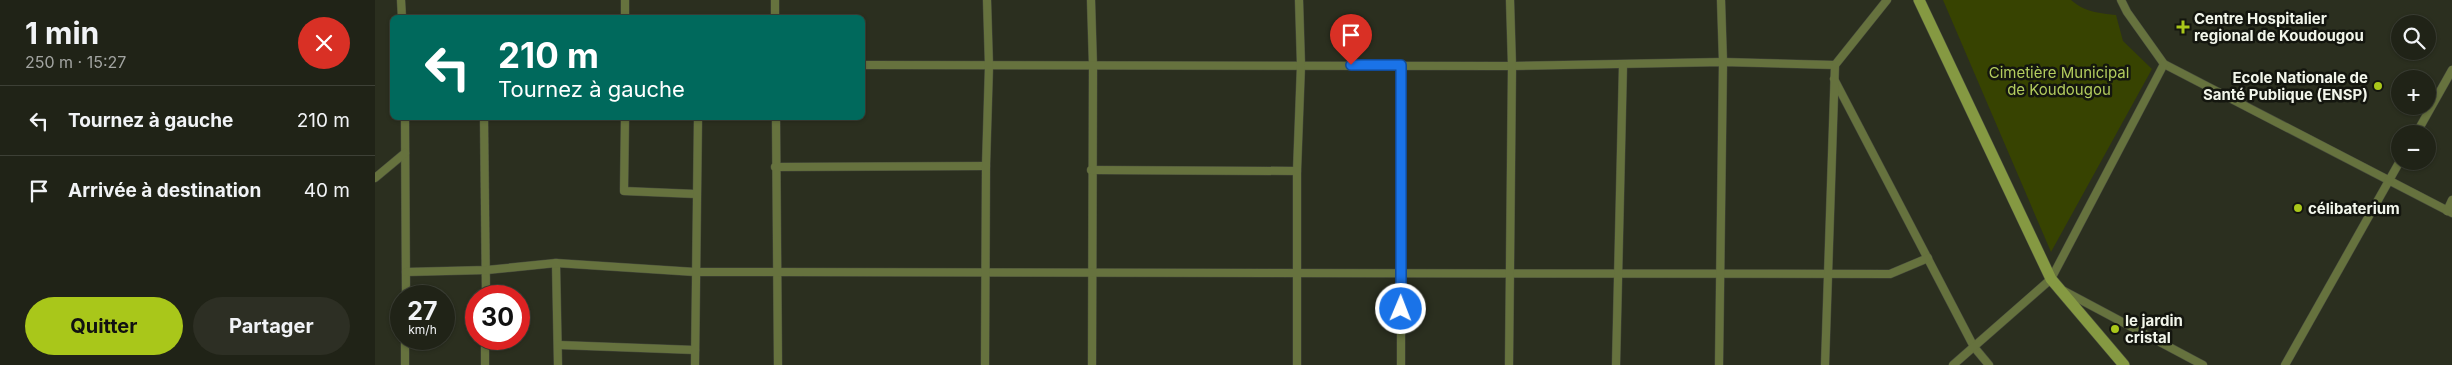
<!DOCTYPE html>
<html lang="fr">
<head>
<meta charset="utf-8">
<style>
	body { margin:0; font-family:Inter,sans-serif; background:#2d2f24; color:#f1f3f6; height:100vh; display:flex; flex-direction:column; font-size:19px; white-space:nowrap }
	* { box-sizing:border-box; margin:0 }
	p { font-size:16px; color:#a2a4a1 }
	.icon { flex:none; width:28px; height:28px; fill:none; stroke:currentColor; stroke-width:2; stroke-linecap:round; stroke-linejoin:round }
	.map { position:relative; flex:1; overflow:hidden }
	.panel { display:flex; flex-direction:column; background:#202317; width:375px }
	.panel>* { flex:none }
	.hud { position:absolute; left:15px; top:15px; width:475px; height:105px; border-radius:8px; box-shadow:0 1px 4px #0004,0 0 0 1px #3d4036; background:#00695c; color:#fff; overflow:hidden }
	.fabs { position:absolute; left:2016px; top:15px; display:grid; gap:10px }
	.fabs a { display:grid; place-items:center; width:45px; height:45px; border-radius:50%; background:#202317; box-shadow:0 1px 4px #0004,0 0 0 1px #3d4036; font-size:25px }
	.speed { position:absolute; left:15px; top:285px; display:flex; gap:10px; font-size:25px; font-weight:700; text-align:center }
	.speed>* { display:grid; place-content:center; width:65px; height:65px; border-radius:50%; background:#202317; box-shadow:0 1px 4px #0004,0 0 0 1px #3d4036; line-height:1 }
	.speed small { font-size:12px; font-weight:400 }
	.speed .limit { border:8px solid #d22; background:#fff; color:#111 }
	.pin { position:absolute; display:grid; place-items:center; width:42px; height:42px; color:#fff; margin:-51px -21px; border-radius:50% 50% 50% 0; rotate:-45deg; box-shadow:0 0 5px #0007 }
	.pin .icon { rotate:45deg }
	.me { position:absolute; width:55px; margin:-28px; rotate:1deg; stroke-linejoin:round; filter:drop-shadow(0 0 4px #0008) }
	.turn { display:flex; align-items:center; gap:18px; height:105px; padding:0 25px; font-size:22px }
	.turn .icon { width:65px; height:65px; stroke-width:2.5 }
	.turn b { display:block; font-size:35px; line-height:42px }
	.round { display:grid; place-items:center; flex:none; width:52px; height:52px; border-radius:26px; background:#2d2f24 }
	.overview { display:flex; align-items:center; justify-content:space-between; height:85px; padding:0 25px }
	h1 { font-size:30px; font-weight:700; line-height:38px }
	.primary-button { display:flex; gap:10px; margin-top:auto; padding:10px 25px }
	.primary-button a { flex:1; height:58px; border-radius:30px; background:#a9c71a; color:#111; font-size:20px; font-weight:700; line-height:58px; text-align:center }
	.primary-button a+a { background:#2d2f24; color:#f1f3f6 }
	ul { padding:0; list-style:none }
	li { display:flex; align-items:center; gap:15px; height:70px; padding:0 25px; border-top:1px solid #3d4036 }
	li div { flex:1 }
	li b { display:block; font-size:19px }
	li em { font-style:normal }
	main { display:flex; flex:1; min-height:0 }
	.map>svg:first-child { display:block }
	.green { fill:#374301 }
	.lines { fill:none; stroke-linecap:round; stroke-linejoin:round }
	.street-casing { stroke:#474b3c; stroke-width:9 }
	.secondary-casing { stroke:#474b3c; stroke-width:12 }
	.street { stroke:#66723e; stroke-width:8 }
	.secondary { stroke:#859942; stroke-width:11 }
	.route-casing { stroke:#114b97; stroke-width:12 }
	.route { stroke:#1a73e8; stroke-width:9 }
	.poi-dot { fill:#a9c71a; stroke:#14160f; stroke-width:2 }
	.labels { text-anchor:middle; dominant-baseline:central; stroke-width:5; stroke-linejoin:round; paint-order:stroke }
	.poi-label { font-size:15px; font-weight:bold; fill:#f2f6eb; stroke:#14160f; text-anchor:start }
	.park-label { font-size:15px; fill:#b3cc5e; stroke:#14160f }
</style>
</head>
<body>
<main>
<section class="panel">
<div class="overview"><div><h1>1 min</h1><p>250 m · 15:27</p></div><a class="round" style="background:#d93025;color:#fff"><svg class="icon" aria-label="close" viewBox="0 0 24 24"><path d="M6 6l12 12M18 6L6 18"/></svg></a></div>
<ul>
<li><svg class="icon" aria-label="left" viewBox="0 0 24 24"><path d="M17 20v-9H6M10 6l-5 5 5 5"/></svg><div><b>Tournez à gauche</b></div><em>210 m</em></li>
<li><svg class="icon" aria-label="arrive" viewBox="0 0 24 24"><path d="M6 21V4h12l-3 4 3 4H6"/></svg><div><b>Arrivée à destination</b></div><em>40 m</em></li>
</ul>
<div class="primary-button"><a>Quitter</a><a>Partager</a></div>
</section>
<div class="map">
<svg width="2077" height="365" viewBox="0 0 2077 365">
	<rect width="100%" height="100%" fill="#2b2f1f"/>
	<!-- green -->
	<path class="green" d="M1568,0H1696C1710,12 1723,13 1741,15L1748,41L1777,69L1676,252Z"/>
	<g class="lines">
		<!-- street casing -->
		<g class="street-casing">
			<g id="street">
				<path d="M26,0L27,18"/>
				<path d="M250,0V18"/>
				<path d="M400,0V18"/>
				<path d="M716,0L718,66L717,365"/>
				<path d="M1746,0L1752,12L1789,64L2077,213"/>
				<path d="M488,65L1137,66L1348,62L1460,65"/>
				<path d="M1459,79L1599,347L1614,365"/>
				<path d="M30,118L31,296"/>
				<path d="M109,118L111,296"/>
				<path d="M250,118L249,191L321,194"/>
				<path d="M401,118L403,365"/>
				<path d="M2041,134L2077,70"/>
				<path d="M400,167L611,166"/>
				<path d="M716,170L922,171"/>
				<path d="M0,178L30,153"/>
				<path d="M2072,211L2077,200"/>
				<path d="M181,263L183,365"/>
				<path d="M31,272L112,270L181,263L320,272L1515,274L1553,258"/>
				<path d="M1689,291L1828,365"/>
				<path d="M184,345L320,350"/>
				<path d="M30,365V339"/>
				<path d="M110,365V339"/>
				<path d="M320,365L323,118"/>
				<path d="M610,365L611,166L614,66L612,0"/>
				<path d="M922,365V171L926,65L924,0"/>
				<path d="M1026,365V65"/>
				<path d="M1134,365L1137,66L1135,0"/>
				<path d="M1241,365L1248,65"/>
				<path d="M1344,365L1348,62L1346,0"/>
				<path d="M1450,365L1460,65L1512,0"/>
				<path d="M1578,365L1676,279L1789,64"/>
				<path d="M1910,365L2025,161"/>
			</g>
		</g>
		<!-- secondary casing -->
		<g class="secondary-casing">
			<path id="secondary" d="M1544,0L1676,279L1749,365"/>
		</g>
		<!-- street -->
		<use href="#street" class="street"/>
		<!-- secondary -->
		<use href="#secondary" class="secondary"/>
	</g>
	<g class="lines">
		<!-- route casing -->
		<g class="route-casing">
			<path id="route" d="M976,65H1026V309"/>
		</g>
		<!-- route -->
		<use href="#route" class="route"/>
	</g>
	<!-- markers -->
	<g class="poi-dot">
		<path d="M1805.5 19.5h5v5h5v5h-5v5h-5v-5h-5v-5h5z"/>
		<circle cx="2003" cy="86" r="5"/>
		<circle cx="1923" cy="208" r="5"/>
		<circle cx="1740" cy="329" r="5"/>
	</g>
	<g class="labels">
		<!-- poi labels -->
		<g class="poi-label">
			<text x="1819" y="18">Centre Hospitalier<tspan x="1819" dy="17">regional de Koudougou</tspan></text>
			<text x="1993" y="77" text-anchor="end">Ecole Nationale de<tspan x="1993" dy="17">Santé Publique (ENSP)</tspan></text>
			<text x="1933" y="208">célibaterium</text>
			<text x="1750" y="320">le jardin<tspan x="1750" dy="17">cristal</tspan></text>
		</g>
		<!-- park labels -->
		<g class="park-label">
			<text x="1684" y="72">Cimetière Municipal<tspan x="1684" dy="17">de Koudougou</tspan></text>
		</g>
	</g>
</svg>
<div class="fabs">
<a><svg class="icon" aria-label="search" viewBox="0 0 24 24"><circle cx="10" cy="10" r="6"/><path d="M15 15l6 6"/></svg></a>
<a>+</a>
<a>−</a>
</div>
<div class="speed"><div>27<small>km/h</small></div><div class="limit">30</div></div>
<div class="pin" style="left:976px;top:65px;background:#d93025"><svg class="icon" aria-label="arrive" viewBox="0 0 24 24"><path d="M6 21V4h12l-3 4 3 4H6"/></svg></div>
<svg class="me" style="left:1026px;top:309px" viewBox="-20 -20 40 40"><circle r="17" fill="#1a73e8" stroke="#fff" stroke-width="3"/><path d="M0-11L8 9 0 5-8 9z" fill="#fff"/></svg>
<div class="hud">
<div class="turn"><svg class="icon" aria-label="left" viewBox="0 0 24 24"><path d="M17 20v-9H6M10 6l-5 5 5 5"/></svg><div><b>210 m</b>Tournez à gauche</div></div>
</div>
</div>
</main>
</body>
</html>
